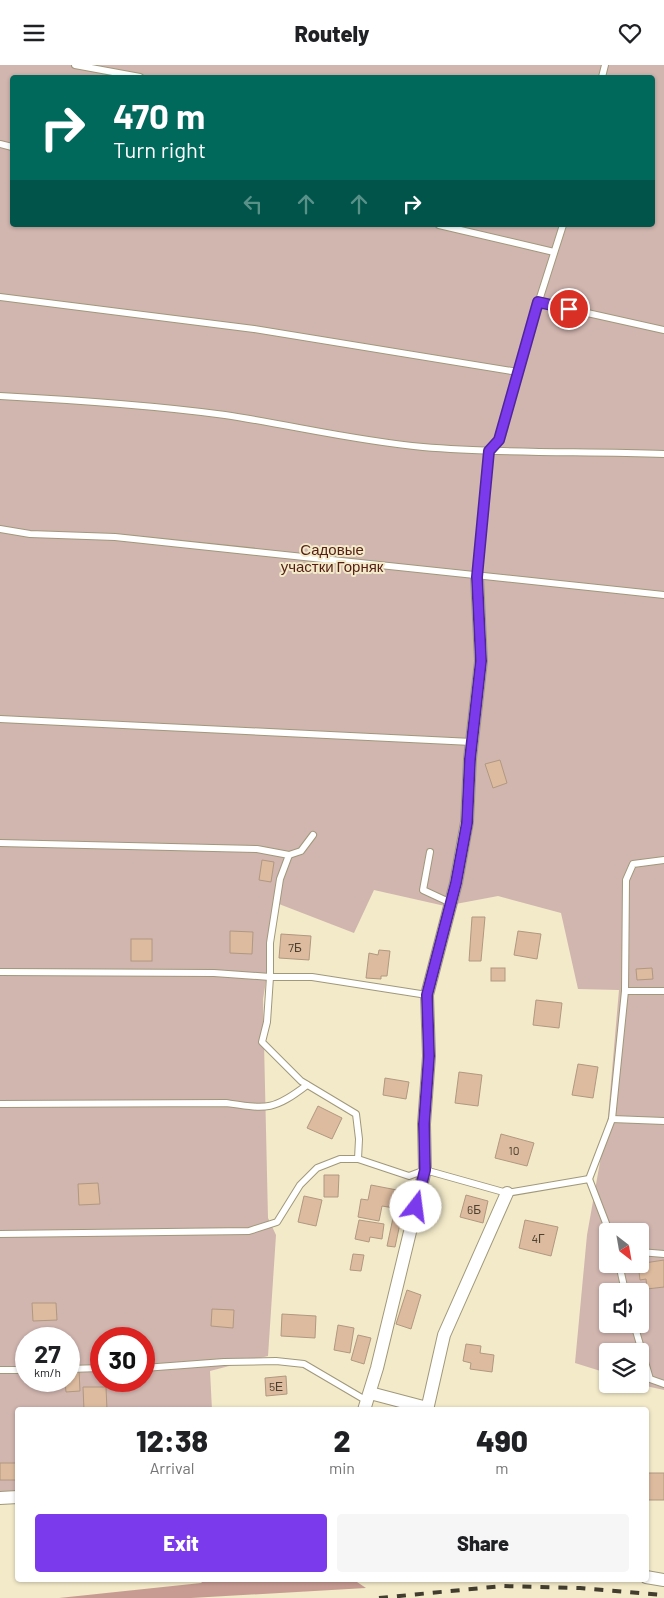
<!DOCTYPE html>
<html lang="en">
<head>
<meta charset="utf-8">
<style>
	body { margin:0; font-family:Barlow,sans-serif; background:#f6f6f6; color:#202124; height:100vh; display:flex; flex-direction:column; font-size:19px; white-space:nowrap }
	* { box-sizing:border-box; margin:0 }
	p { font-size:16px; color:#757577 }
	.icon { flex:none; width:28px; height:28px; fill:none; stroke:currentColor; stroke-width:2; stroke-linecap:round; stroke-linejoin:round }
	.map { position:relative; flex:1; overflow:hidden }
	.side { position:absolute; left:15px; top:1342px; width:634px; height:175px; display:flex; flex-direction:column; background:#fff; border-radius:5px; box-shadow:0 1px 4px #0004 }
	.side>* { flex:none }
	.top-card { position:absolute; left:10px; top:10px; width:645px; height:152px; border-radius:5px; box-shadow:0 1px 4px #0004; background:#00695c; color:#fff; overflow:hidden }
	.needle { width:32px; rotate:149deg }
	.fabs { position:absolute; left:599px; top:1158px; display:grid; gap:10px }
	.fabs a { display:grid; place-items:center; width:50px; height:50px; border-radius:5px; background:#fff; box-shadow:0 1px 4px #0004; font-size:25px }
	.speed { position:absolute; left:15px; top:1262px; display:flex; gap:10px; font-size:25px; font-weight:700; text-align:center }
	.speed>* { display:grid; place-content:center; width:65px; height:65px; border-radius:50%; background:#fff; box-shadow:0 1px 4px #0004; line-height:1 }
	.speed small { font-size:12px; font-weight:400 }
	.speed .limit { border:8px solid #d22; background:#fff; color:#111 }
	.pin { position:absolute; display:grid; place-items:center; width:42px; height:42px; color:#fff; margin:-21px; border:2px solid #fff; border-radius:50%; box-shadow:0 1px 5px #0007 }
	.me { position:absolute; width:55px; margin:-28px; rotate:15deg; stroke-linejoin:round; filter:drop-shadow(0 0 4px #0008) }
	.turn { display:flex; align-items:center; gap:18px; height:105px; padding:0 20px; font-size:22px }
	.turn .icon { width:65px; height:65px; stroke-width:2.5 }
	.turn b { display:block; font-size:35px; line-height:42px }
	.lanes { display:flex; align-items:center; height:48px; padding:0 20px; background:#0003; justify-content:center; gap:25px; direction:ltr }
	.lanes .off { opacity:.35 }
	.eta { display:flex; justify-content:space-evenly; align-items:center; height:85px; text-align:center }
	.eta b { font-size:30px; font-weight:800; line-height:35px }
	.primary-button { display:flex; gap:10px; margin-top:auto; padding:10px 20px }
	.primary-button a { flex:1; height:58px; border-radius:5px; background:#7c3aed; color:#fff; font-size:20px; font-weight:800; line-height:58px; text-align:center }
	.primary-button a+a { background:#f6f6f6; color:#202124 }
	header { display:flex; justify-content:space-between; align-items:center; height:65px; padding:0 20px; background:#fff; font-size:22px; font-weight:800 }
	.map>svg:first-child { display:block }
	.green { fill:#d1b5af; fill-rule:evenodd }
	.forest { fill:#c79b91 }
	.building { fill:#ddbb9e; stroke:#b19881 }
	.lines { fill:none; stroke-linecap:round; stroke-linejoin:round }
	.lane-casing { stroke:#a1987a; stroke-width:8 }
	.street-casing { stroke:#a1987a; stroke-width:14 }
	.lane { stroke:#fff; stroke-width:6 }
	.street { stroke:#fff; stroke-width:12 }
	.rail { stroke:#423d2e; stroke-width:4; stroke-dasharray:9 9; stroke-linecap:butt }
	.route-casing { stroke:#51269a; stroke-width:12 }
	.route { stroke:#7c3aed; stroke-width:9 }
	.labels { text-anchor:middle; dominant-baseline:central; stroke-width:4; stroke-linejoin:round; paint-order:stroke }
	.number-label { font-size:12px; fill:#4c4030 }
	.park-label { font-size:15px; fill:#551e14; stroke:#f3eac9 }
</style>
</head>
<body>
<header><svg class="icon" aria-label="menu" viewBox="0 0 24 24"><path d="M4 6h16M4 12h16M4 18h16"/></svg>Routely<svg class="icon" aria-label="heart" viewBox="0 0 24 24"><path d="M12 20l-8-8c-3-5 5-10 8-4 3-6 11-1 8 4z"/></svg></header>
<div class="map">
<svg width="664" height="1533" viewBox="0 0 664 1533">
	<rect width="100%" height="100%" fill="#f3eac9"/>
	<!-- green -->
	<path class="green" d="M0,0H664V1325L637,1319H640V1286H608L607,1308L575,1298L587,1170L608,1052L619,925L578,924L561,848L498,831L445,841L374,825L354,868L279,839L263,934L268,1153L276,1170L268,1291L210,1306L212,1345H18L17,1429L0,1430ZM12,12H652V160H12ZM608,1166H640V1199H608ZM608,1226H640V1259H608ZM26,1274H69V1316H26ZM101,1274H144V1316H101Z"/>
	<!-- forest -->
	<path class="forest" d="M204,1515H354L366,1523L191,1533H59L201,1518Z"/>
	<!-- building -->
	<g class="building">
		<path d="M500,695L507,718L493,723L485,699Z"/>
		<path d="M262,795L274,797L271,817L259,815Z"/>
		<path d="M472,852H485L481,896H469Z"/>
		<path d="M230,866L253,867L252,889L230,888Z"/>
		<path d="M518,866L541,869L537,894L514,890Z"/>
		<path d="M281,869L311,871L309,895L279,893Z"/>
		<rect x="131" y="874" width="21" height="22"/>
		<path d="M379,885L390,886L387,911H381V914L366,913L369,888L378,890Z"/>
		<rect x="491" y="903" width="14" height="13"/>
		<path d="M652,903L653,914L637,915L636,904Z"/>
		<path d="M536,935L562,938L559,963L533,960Z"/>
		<path d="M578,999L598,1002L593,1033L572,1030Z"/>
		<path d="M459,1007L482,1010L478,1041L455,1038Z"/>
		<path d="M385,1013L409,1017L406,1034L383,1030Z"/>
		<path d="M318,1041L342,1053L332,1074L307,1063Z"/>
		<path d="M501,1069L534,1078L527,1101L495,1093Z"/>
		<path d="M324,1110H339L338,1132H324Z"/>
		<path d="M98,1118L100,1139L79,1140L78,1119Z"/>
		<path d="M371,1120L397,1125L394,1143L382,1141L379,1156L358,1152L361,1134L368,1135Z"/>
		<path d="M466,1130L488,1136L483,1158L460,1152Z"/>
		<path d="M304,1131L322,1135L316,1161L298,1157Z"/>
		<path d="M393,1153L401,1154L395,1182L387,1181Z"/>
		<path d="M359,1155L384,1159L382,1174L370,1172L369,1177L355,1174Z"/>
		<path d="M525,1155L558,1162L551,1191L519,1183Z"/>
		<path d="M353,1189L364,1190L361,1206L350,1205Z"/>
		<path d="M664,1195V1222L647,1224L646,1214L640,1215L638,1199Z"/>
		<path d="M407,1225L421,1230L411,1264L396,1259Z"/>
		<path d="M32,1238H56L57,1255L33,1256Z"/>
		<path d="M212,1244L234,1245L233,1263L211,1261Z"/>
		<path d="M282,1249L316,1251L315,1273L281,1271Z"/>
		<path d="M338,1260L354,1263L350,1288L334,1285Z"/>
		<path d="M358,1270L371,1273L364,1299L351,1295Z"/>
		<path d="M466,1279L481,1281L480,1288L494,1290L492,1307L470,1304L471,1298L463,1296Z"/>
		<path d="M69,1305H79L80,1326L66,1327L65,1316H69Z"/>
		<path d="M286,1311L287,1329L266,1331L265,1313Z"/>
		<path d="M83,1322H106L107,1345H84Z"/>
		<rect x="279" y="1343" width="19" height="2"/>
		<path d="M0,1398H17L18,1415H0Z"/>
		<rect x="646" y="1408" width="18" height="27"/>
		<path d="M17,1456H18V1475H16Z"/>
	</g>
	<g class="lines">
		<!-- lane casing -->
		<g class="lane-casing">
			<g id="lane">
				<path d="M75,0L140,12"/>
				<path d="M602,12L605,0"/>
				<path d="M0,79L12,82"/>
				<path d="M439,160L554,187"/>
				<path d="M0,232L254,264L518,307"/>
				<path d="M538,237L664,265"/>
				<path d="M0,331C75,335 151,340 225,350C291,360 356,376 423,382C503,389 584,386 664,389"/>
				<path d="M0,464L30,469L115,472L664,530"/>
				<path d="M477,512L489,386L499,375L536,245L563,160"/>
				<path d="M0,654L472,677"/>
				<path d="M0,778L257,784L289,790L280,814L270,878V912L267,957L262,977L301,1016L356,1049L359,1074L358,1094"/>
				<path d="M430,787L423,825L451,838"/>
				<path d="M289,790L301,786L313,770"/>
				<path d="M0,907L214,908L270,912H312L427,930"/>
				<path d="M625,926H664"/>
				<path d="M0,1039L226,1038C267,1044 273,1046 307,1020"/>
				<path d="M612,1054L664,1056"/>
				<path d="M589,1114L612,1054L625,926L626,815L633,799L664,795"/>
				<path d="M0,1169L249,1166L277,1157L300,1120L317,1103L340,1094H358L409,1111L425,1105L507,1128L589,1114L609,1166"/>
				<path d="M640,1187L664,1189"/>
				<path d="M619,1199L625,1226"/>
				<path d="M634,1259L650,1314L664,1319"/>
				<path d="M144,1303L224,1297L276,1296L304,1299L367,1336"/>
				<path d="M69,1304L101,1303"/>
				<path d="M0,1305H26"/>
			</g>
		</g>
		<!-- street casing -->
		<g class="street-casing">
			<g id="street">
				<path d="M370,1328L427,1343"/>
				<path d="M364,1345L377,1303L425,1105L424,1059L429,991L427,930L456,818L467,757L470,694L481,596L477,512"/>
				<path d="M427,1345L444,1270L507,1128"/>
				<path d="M0,1433L18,1432"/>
				<path d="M646,1512L664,1515"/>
			</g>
		</g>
		<!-- lane -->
		<use href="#lane" class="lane"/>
		<!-- street -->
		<use href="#street" class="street"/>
		<!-- rail -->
		<path class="rail" d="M379,1533L502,1521L580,1523L664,1530"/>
	</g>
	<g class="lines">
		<!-- route casing -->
		<g class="route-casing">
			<path id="route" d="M416,1142L425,1105L424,1059L429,991L427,930L456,818L467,758L470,694L481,596L477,512L489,386L499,375L538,237L569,244"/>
		</g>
		<!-- route -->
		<use href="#route" class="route"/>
	</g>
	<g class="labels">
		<!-- number labels -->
		<g class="number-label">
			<text x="295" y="882">7Б</text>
			<text x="514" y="1085">10</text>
			<text x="474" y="1144">6Б</text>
			<text x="538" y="1173">4Г</text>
			<text x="276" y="1321">5Е</text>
		</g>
		<!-- park labels -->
		<g class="park-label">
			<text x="332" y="484">Садовые<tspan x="332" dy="17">участки Горняк</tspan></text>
		</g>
	</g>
</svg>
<div class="fabs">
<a><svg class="needle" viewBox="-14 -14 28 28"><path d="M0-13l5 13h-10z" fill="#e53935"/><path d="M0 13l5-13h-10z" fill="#757577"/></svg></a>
<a><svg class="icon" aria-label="sound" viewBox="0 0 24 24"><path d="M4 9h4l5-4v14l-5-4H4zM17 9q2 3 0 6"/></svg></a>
<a><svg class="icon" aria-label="layers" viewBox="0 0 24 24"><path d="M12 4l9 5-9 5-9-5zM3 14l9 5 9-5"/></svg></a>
</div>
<div class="speed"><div>27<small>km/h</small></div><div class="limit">30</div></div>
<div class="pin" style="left:569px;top:244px;background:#d93025"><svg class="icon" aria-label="arrive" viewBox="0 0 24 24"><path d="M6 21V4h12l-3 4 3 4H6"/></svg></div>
<svg class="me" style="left:416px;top:1142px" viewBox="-20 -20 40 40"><circle r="19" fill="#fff"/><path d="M0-13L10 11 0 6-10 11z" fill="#7c3aed"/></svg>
<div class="top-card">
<div class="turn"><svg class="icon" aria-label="right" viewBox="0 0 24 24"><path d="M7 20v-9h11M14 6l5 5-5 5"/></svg><div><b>470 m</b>Turn right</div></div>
<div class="lanes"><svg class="icon off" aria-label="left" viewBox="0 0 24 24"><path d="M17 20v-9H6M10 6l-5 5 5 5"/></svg><svg class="icon off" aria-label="ahead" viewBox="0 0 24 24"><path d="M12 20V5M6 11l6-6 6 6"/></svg><svg class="icon off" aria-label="ahead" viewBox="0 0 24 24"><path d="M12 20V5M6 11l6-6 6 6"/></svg><svg class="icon" aria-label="right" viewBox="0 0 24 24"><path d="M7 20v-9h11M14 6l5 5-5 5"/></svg></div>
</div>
<section class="side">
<div class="eta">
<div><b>12:38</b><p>Arrival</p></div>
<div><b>2</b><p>min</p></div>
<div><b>490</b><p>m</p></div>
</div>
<div class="primary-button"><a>Exit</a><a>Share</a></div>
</section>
</div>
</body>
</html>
